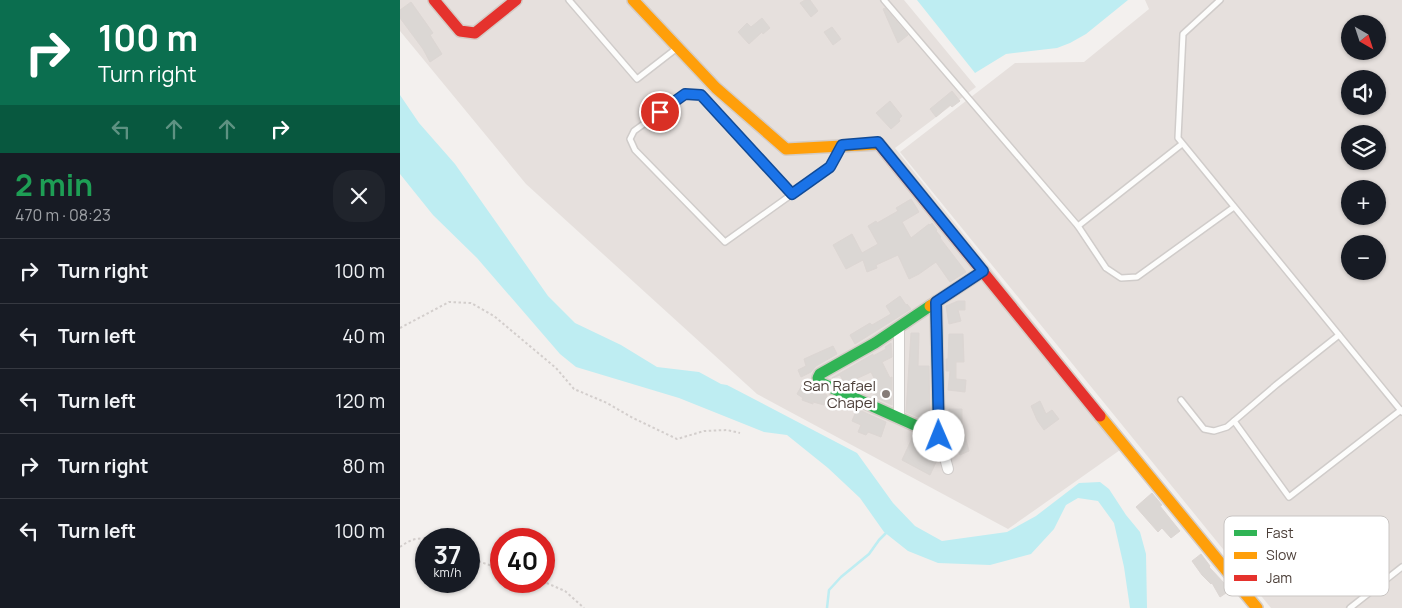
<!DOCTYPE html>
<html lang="en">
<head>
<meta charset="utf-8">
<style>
	body { margin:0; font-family:Manrope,sans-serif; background:#20242c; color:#f1f3f6; height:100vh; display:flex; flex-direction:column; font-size:19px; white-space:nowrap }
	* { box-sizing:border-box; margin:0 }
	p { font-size:16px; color:#9ea1a6 }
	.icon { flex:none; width:28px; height:28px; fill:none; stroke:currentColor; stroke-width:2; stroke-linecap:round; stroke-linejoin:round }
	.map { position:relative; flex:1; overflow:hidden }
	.side { display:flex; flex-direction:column; background:#171b24; width:400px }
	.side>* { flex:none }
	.guide { background:#0b6e4f; color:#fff; overflow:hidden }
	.needle { width:32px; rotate:141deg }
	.tools { position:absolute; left:941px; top:15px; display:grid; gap:10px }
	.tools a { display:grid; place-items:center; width:45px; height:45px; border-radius:50%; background:#171b24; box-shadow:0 1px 4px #0004; font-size:25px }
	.speed { position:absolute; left:15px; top:528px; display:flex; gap:10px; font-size:25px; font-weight:700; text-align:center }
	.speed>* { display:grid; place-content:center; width:65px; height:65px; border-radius:50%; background:#171b24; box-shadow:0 1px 4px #0004; line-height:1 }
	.speed small { font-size:12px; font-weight:400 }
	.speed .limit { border:8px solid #d22; background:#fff; color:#111 }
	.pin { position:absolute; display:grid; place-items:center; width:42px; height:42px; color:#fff; margin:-21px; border:2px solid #fff; border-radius:50%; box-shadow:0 1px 5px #0007 }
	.me { position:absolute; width:55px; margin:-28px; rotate:359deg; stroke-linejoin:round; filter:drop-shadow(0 0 4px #0008) }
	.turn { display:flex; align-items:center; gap:18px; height:105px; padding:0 15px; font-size:22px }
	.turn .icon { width:65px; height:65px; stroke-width:2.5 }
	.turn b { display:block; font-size:35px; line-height:42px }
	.lanes { display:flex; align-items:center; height:48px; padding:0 15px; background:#0003; justify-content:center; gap:25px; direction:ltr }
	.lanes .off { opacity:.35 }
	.round { display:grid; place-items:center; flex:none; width:52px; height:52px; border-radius:20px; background:#20242c }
	.overview { display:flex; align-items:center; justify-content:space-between; height:85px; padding:0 15px }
	h1 { font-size:30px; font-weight:700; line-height:38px; color:#1e9e55 }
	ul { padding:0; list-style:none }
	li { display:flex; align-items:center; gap:15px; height:65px; padding:0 15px; border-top:1px solid #363941 }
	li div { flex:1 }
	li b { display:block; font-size:19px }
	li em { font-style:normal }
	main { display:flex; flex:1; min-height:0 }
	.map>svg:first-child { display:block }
	.industrial { fill:#e6e0dd; fill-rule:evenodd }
	.water { fill:#beedf2 }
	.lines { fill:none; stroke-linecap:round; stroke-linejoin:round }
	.stream { stroke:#beedf2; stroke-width:2.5 }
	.building { fill:#dbd7d4; stroke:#dcd6d3 }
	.lane-casing { stroke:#d0ccca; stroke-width:8 }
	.street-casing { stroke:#d0ccca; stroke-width:12 }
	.fast-casing { stroke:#d4ccc6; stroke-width:14 }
	.slow-casing { stroke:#d4ccc6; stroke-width:14 }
	.jam-casing { stroke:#d4ccc6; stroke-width:14 }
	.path { stroke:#d3cecc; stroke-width:2; stroke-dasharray:2.5 2.5; stroke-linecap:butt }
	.lane { stroke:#fdfdfc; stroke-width:5 }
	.street { stroke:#fdfdfc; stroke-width:10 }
	.fast { stroke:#30b455; stroke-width:11 }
	.slow { stroke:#ff9f0a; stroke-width:11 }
	.jam { stroke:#e5322d; stroke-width:11 }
	.route-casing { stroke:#114b97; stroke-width:12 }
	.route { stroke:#1a73e8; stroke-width:9 }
	.poi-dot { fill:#867c78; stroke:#fff; stroke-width:2 }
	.labels { text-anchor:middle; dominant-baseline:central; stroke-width:5; stroke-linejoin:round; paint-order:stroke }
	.poi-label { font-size:15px; fill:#4b3e38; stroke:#fff; text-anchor:end }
	.key { fill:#fff; stroke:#c9c5c3; stroke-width:1 }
	.key-label { font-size:14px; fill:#4b3e38 }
</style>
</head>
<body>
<main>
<section class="side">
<div class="guide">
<div class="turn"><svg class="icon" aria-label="right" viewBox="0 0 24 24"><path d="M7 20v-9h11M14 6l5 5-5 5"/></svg><div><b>100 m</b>Turn right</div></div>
<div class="lanes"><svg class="icon off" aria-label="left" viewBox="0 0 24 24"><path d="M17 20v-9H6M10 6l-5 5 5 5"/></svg><svg class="icon off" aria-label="ahead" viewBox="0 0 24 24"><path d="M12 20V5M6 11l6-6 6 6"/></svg><svg class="icon off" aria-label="ahead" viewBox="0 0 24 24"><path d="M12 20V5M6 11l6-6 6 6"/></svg><svg class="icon" aria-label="right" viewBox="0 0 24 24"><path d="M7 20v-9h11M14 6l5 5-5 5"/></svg></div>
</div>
<div class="overview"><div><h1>2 min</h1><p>470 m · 08:23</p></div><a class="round"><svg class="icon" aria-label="close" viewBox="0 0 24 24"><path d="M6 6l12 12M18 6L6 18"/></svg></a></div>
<ul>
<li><svg class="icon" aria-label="right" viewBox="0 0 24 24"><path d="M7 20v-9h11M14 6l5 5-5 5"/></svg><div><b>Turn right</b></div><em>100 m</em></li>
<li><svg class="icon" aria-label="left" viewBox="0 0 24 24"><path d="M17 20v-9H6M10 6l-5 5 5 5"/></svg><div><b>Turn left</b></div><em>40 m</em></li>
<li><svg class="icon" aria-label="left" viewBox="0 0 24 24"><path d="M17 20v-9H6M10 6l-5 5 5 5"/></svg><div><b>Turn left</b></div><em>120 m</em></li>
<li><svg class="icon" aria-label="right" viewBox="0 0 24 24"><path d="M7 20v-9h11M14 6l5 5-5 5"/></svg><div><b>Turn right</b></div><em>80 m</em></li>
<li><svg class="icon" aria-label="left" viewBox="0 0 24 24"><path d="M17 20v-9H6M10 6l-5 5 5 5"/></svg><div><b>Turn left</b></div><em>100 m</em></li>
</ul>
</section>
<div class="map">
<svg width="1002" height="608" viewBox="0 0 1002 608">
	<rect width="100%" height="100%" fill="#f3f0ee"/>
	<!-- industrial -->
	<g class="industrial">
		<path d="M0,0H504L576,87L495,148L730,443L608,529L357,394L126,184L0,31Z"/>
		<path d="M745,0H1002V608H871L500,152L615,63L684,62L749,9ZM950,24H978V51H950ZM950,79H978V106H950ZM950,134H978V161H950ZM950,189H978V216H950ZM950,244H978V271H950Z"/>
	</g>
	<!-- water -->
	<g class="water">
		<path d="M517,0H728L686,34L670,43L657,48L606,54L575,73Z"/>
		<path d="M0,95L19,123L55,164L148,296L175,323L221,345L257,367L299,372L321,384L327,385L457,453L493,503L515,526L542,541L607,532L636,516L679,483L700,482L709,489L726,515L740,532L746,554L747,608H730L724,567L714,523L698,501L678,498L666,505L654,529L631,554L590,565L538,563L508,551L484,532L460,498L428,468L387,435L364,432L279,398L176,367L160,354L77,258L33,215L0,174Z"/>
	</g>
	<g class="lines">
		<!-- stream -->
		<path class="stream" d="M427,608L429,590L441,577L469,554L479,540L487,532"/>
	</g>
	<!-- building -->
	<g class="building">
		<path d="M405,0H410L418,11L411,17L400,3Z"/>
		<path d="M11,2L33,33L30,35L42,54L30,62L23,49L0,18V10Z"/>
		<path d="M485,8L508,35L498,43L483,9Z"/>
		<path d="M362,18L370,28L363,34L362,32L349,44L338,32L347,23L351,27Z"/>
		<path d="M432,27L441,39L433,45L424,32Z"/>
		<path d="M552,91L560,101L552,107L550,105L536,117L530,109Z"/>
		<path d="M490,101L502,116L499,119L500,121L491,129L476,113Z"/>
		<path d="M511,199L519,212L502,222L511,238L529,224L530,225L532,223L537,230L536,231L541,237L540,238L566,272L550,282L536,262L519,274L509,279L498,255L476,265L477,268L467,272L463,260L446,269L433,245L452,234L462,253L478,244L468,226L476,221L477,223L498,211L496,208Z"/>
		<path d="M500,296L506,305L507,304L511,309L455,344L450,335L470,323L472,325L491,314L486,306Z"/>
		<path d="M558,301H565V310H558L561,321L549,324L546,306Z"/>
		<path d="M511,333H519L518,366H529L530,422L506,412Z"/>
		<path d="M549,334H563L564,362H556V379L566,380L565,392L548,390L550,371H546V359H548Z"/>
		<path d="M491,343L492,357L482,362L490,378L492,377V405L473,396L478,386L471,372L445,384L440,375L432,378L473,354V356L486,349L485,347Z"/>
		<path d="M433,346L437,354L416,366L411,372L401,377L398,370L406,366L404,359Z"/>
		<path d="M402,385L427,395L424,405L413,402V404L402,400L403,398L397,394Z"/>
		<path d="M640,401L646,414L652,410L659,419L644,430L637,420L631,406Z"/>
		<path d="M457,409L486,422L481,437L468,432L466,435L458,432L461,425L452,421Z"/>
		<path d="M549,409H562V425L569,451L560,455L556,447H555L551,433L548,435Z"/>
		<path d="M514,434L524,442L521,449L537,456L538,458L530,475L502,460Z"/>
		<path d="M752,493L762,505L760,506L780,531L771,538L762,528L758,532L736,507Z"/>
		<path d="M801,554L810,566L809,567L824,583L829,591L820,597L812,583L811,584L802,575L792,561Z"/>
	</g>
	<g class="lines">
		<!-- lane casing -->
		<g class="lane-casing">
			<g id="lane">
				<path d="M169,0L237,79L277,48"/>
				<path d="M484,0L678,226L782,144"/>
				<path d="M820,0L783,34L778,138L1002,412"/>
				<path d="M392,194L301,95L285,94L234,131L230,139L235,150L325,242L430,167L440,148"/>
				<path d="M678,226L706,268L721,278L737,277L834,207"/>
				<path d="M781,400L804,429L814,431L827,427L876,385L939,335"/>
				<path d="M834,421L889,497L1001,410"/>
				<path d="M950,608L1002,567"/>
			</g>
		</g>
		<!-- street casing -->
		<g class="street-casing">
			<g id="street">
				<path d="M499,418V327"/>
				<path d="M539,436L548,469"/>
			</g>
		</g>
		<!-- fast casing -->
		<g class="fast-casing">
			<path id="fast" d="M530,306L475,343L420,374L418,378L421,383L539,436L536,302"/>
		</g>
		<!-- slow casing -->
		<g class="slow-casing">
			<g id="slow">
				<path d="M233,0L316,88L386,149L479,144"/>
				<path d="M530,306L583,271"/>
				<path d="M700,416L857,608"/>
			</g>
		</g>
		<!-- jam casing -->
		<g class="jam-casing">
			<g id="jam">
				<path d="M34,0L60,31L75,33L116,0"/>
				<path d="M479,144L700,416"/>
			</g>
		</g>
		<!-- path -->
		<g class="path">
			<path d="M0,328L49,302L71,303L94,316L156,368L174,389L207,403L233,418L277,439L304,431L327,430L340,433"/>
			<path d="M0,547C8,541 16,537 26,539"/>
			<path d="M69,558L101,569"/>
			<path d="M142,581L165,591L184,608"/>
		</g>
		<!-- lane -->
		<use href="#lane" class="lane"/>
		<!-- street -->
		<use href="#street" class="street"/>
		<!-- fast -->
		<use href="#fast" class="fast"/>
		<!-- slow -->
		<use href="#slow" class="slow"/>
		<!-- jam -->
		<use href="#jam" class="jam"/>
	</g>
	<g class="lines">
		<!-- route casing -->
		<g class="route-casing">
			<path id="route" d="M260,112L285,94L301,95L392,194L430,167L442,145L478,142L583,271L536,302L539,436"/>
		</g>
		<!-- route -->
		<use href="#route" class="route"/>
	</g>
	<!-- markers -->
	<circle class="poi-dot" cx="486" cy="394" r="5"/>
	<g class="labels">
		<!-- poi labels -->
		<g class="poi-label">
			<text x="476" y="385">San Rafael<tspan x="476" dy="17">Chapel</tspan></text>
		</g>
	</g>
	<!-- legend -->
	<rect x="824" y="516" width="165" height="80" rx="8" class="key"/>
	<rect x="834" y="530" width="23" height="6" fill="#30b455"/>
	<rect x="834" y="552" width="23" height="7" fill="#ff9f0a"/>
	<rect x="834" y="575" width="23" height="6" fill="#e5322d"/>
	<g class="key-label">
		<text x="866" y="538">Fast</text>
		<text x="866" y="560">Slow</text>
		<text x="866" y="583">Jam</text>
	</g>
</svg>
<div class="tools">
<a><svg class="needle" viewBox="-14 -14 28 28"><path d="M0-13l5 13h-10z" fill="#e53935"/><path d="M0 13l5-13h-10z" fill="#9ea1a6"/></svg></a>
<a><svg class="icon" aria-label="sound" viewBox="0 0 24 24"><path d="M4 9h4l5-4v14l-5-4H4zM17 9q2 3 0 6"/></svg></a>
<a><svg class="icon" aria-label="layers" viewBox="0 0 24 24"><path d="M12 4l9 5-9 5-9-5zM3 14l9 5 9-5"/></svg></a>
<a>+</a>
<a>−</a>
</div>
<div class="speed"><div>37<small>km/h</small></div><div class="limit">40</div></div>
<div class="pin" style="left:260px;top:112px;background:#d93025"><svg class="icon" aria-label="arrive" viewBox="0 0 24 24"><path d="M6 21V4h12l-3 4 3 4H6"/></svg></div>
<svg class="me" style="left:539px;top:436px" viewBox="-20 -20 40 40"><circle r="19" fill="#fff"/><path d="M0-13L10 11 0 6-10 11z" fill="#1a73e8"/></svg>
</div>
</main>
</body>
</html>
